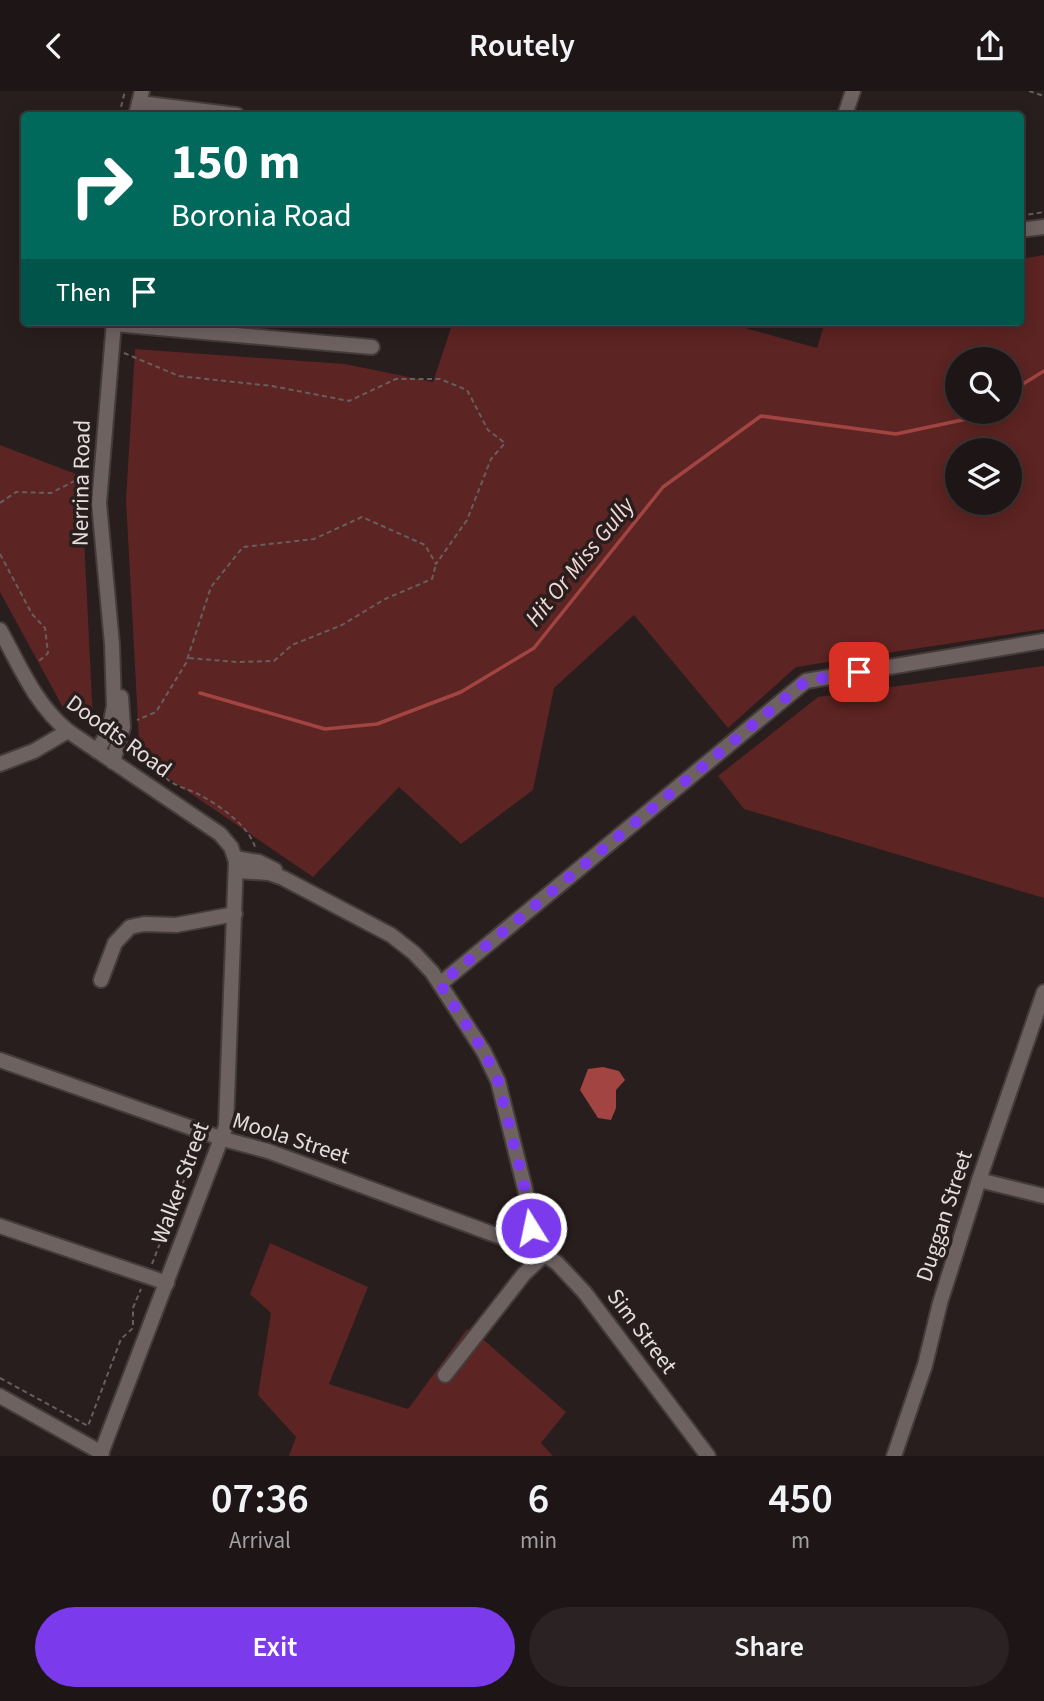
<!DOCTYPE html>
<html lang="en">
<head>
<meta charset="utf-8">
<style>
	body { margin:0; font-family:"Source Sans 3",sans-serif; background:#2b2323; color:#f1f3f6; height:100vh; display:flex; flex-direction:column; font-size:26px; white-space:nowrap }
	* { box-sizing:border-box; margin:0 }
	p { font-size:23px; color:#a19fa1 }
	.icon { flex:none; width:38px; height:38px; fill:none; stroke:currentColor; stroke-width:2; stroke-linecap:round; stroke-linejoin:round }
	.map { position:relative; height:1365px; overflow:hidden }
	.sheet { display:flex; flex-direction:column; background:#1e1616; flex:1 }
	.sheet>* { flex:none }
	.hud { position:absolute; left:21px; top:21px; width:1003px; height:214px; border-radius:7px; box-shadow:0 4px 18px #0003,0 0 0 2px #3c3535; background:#00695c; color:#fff; overflow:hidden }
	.tools { position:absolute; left:945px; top:256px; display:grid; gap:14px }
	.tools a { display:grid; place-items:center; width:77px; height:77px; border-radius:50%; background:#1e1616; box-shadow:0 4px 18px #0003,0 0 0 2px #3c3535; font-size:35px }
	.pin { position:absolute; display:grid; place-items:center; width:60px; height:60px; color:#fff; margin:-30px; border-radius:14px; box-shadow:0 4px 10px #0006 }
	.me { position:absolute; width:77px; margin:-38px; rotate:350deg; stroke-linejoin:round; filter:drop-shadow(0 0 5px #0008) }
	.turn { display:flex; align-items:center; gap:24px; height:147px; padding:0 35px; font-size:32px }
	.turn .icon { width:91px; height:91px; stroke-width:2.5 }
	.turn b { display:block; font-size:49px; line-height:60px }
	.then { display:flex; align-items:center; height:66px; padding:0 35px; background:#0003; gap:14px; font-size:26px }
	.eta { display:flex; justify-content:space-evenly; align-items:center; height:119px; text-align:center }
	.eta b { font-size:42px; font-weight:600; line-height:49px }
	.button { display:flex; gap:14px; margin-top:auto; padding:14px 35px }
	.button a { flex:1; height:80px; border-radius:42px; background:#7c3aed; color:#fff; font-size:28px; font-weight:600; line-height:80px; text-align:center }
	.button a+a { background:#2b2323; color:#f1f3f6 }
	header { display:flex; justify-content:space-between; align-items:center; height:91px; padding:0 35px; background:#1e1616; font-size:32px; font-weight:600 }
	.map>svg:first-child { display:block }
	.green { fill:#5c2422; fill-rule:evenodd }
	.water { fill:#a24542 }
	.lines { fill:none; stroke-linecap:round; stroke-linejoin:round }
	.stream { stroke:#a24542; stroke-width:3.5 }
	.minor-casing { stroke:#443b3b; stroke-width:18 }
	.path { stroke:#675e5d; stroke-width:2; stroke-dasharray:5 3.5; stroke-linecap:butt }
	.minor { stroke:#6e6261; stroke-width:14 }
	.route { stroke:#7c3aed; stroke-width:12; stroke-dasharray:0 21.6 }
	.labels { text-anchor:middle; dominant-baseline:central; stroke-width:7; stroke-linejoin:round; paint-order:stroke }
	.street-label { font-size:23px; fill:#e4dddc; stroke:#281e1d }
	.water-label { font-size:24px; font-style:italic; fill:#f2d6d4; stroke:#281e1d }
</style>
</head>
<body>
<header><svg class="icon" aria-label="back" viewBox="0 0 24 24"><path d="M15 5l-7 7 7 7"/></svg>Routely<svg class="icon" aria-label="share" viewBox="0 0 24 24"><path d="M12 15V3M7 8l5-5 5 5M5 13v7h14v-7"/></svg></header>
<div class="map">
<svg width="1044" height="1365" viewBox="0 0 1044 1365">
	<rect width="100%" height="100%" fill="#281e1d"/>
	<!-- green -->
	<g class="green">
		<path d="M1044,164V538L796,576L728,637L634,524L554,597L533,699L461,753L399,696L313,786L140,668L126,409L135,258L345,273L433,291L453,231H723L817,257L825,231H1020V168ZM957,268H1010V320H957ZM957,359H1010V411H957Z"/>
		<path d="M0,354L81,385L93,630L65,620L0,501Z"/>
		<path d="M1044,575V807L744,718L718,685L818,606Z"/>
		<path d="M270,1152L368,1196L329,1293L408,1318L467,1238L485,1250L566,1321L541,1352L553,1365H289L296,1346L258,1304L271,1222L250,1203Z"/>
	</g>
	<!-- water -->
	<path class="water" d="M603,976L619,980L625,989L616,999V1017L611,1029L598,1027L580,999L588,978Z"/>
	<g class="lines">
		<!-- stream -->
		<g class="stream">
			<path d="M1010,301L1044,280"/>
			<path d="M200,602L325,638L377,633L461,601L534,557L663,396L761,325L896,343L967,328L979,320"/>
		</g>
		<!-- minor casing -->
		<g class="minor-casing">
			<g id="minor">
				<path d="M139,12L237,24"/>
				<path d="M136,24L142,0"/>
				<path d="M845,24L853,0"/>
				<path d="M1020,139L1044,136"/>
				<path d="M114,233L372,256"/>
				<path d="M0,539C20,575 35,613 68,640L220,743L231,756L236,770L226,1035L100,1365"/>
				<path d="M97,660L109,640L114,615L112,553L99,412L114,231"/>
				<path d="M113,671L123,636L121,606"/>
				<path d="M0,673L34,660L68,640"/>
				<path d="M235,767L259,771L275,779"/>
				<path d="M236,780L269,782L283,787L391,844L414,862L432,881L484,961L498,990L532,1126L528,1155"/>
				<path d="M101,889L115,852L130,836L144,833L176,834L235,823"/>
				<path d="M440,893L806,590L1044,550"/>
				<path d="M0,969L223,1048L268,1060L539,1160L557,1172L585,1202L708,1365"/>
				<path d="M979,1089L1044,1105"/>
				<path d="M0,1135L167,1192"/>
				<path d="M445,1284L524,1183L544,1164"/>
				<path d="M0,1305L102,1362"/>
				<path d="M894,1365L925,1274L940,1212L979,1089L1044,901"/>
			</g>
		</g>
		<!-- path -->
		<g class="path">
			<path d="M1029,0L1044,5"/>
			<path d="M119,24L125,0"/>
			<path d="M1020,125L1044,121"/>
			<path d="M124,262L179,285L272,295L349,310L396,288H440L467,299L488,339L505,352L491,368L467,429L436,473L425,454L362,426L314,448L243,456L211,496L186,572L156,621L137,629"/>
			<path d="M0,412L16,401L51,402L88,383"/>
			<path d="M0,463L32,523L45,537L48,562L38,571"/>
			<path d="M189,567L236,571L274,570L292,554L342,534L385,508L432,488L436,473"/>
			<path d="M132,661C144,669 155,678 166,687C176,696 189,698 200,704C220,715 248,734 255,756"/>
			<path d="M152,1173L192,1068L191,1062"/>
			<path d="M0,1287L88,1335L121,1248L133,1237V1217L141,1198"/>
		</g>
		<!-- minor -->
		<use href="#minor" class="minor"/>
	</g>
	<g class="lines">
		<!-- route -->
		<path class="route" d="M531,1137L532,1126L498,990L484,961L440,893L806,590L859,581"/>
	</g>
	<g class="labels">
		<!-- street labels -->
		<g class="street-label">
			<text transform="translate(81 392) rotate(-89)">Nerrina Road</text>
			<text transform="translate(119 645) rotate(36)">Doodts Road</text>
			<text transform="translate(291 1047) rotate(18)">Moola Street</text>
			<text transform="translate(180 1092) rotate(-70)">Walker Street</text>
			<text transform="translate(944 1125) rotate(-72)">Duggan Street</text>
			<text transform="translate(642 1240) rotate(53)">Sim Street</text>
		</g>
		<!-- water labels -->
		<g class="water-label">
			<text transform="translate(580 471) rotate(-51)">Hit Or Miss Gully</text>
		</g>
	</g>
</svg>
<div class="tools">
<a><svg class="icon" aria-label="search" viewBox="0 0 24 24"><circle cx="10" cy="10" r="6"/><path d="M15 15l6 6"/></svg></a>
<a><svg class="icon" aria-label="layers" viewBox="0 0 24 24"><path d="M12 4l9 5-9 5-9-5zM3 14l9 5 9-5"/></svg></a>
</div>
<div class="pin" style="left:859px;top:581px;background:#d93025"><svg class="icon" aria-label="arrive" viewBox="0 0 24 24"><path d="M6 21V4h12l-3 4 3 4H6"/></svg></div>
<svg class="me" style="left:531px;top:1137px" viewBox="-20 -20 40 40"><circle r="17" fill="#7c3aed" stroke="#fff" stroke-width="3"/><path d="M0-11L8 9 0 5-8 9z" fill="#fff"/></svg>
<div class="hud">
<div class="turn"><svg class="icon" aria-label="right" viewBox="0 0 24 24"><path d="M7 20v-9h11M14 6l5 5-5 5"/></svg><div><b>150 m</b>Boronia Road</div></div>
<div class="then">Then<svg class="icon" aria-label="arrive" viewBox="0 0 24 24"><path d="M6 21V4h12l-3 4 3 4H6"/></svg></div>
</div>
</div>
<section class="sheet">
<div class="eta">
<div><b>07:36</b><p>Arrival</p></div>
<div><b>6</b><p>min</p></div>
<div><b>450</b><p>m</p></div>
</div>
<div class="button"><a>Exit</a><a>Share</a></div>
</section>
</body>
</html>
